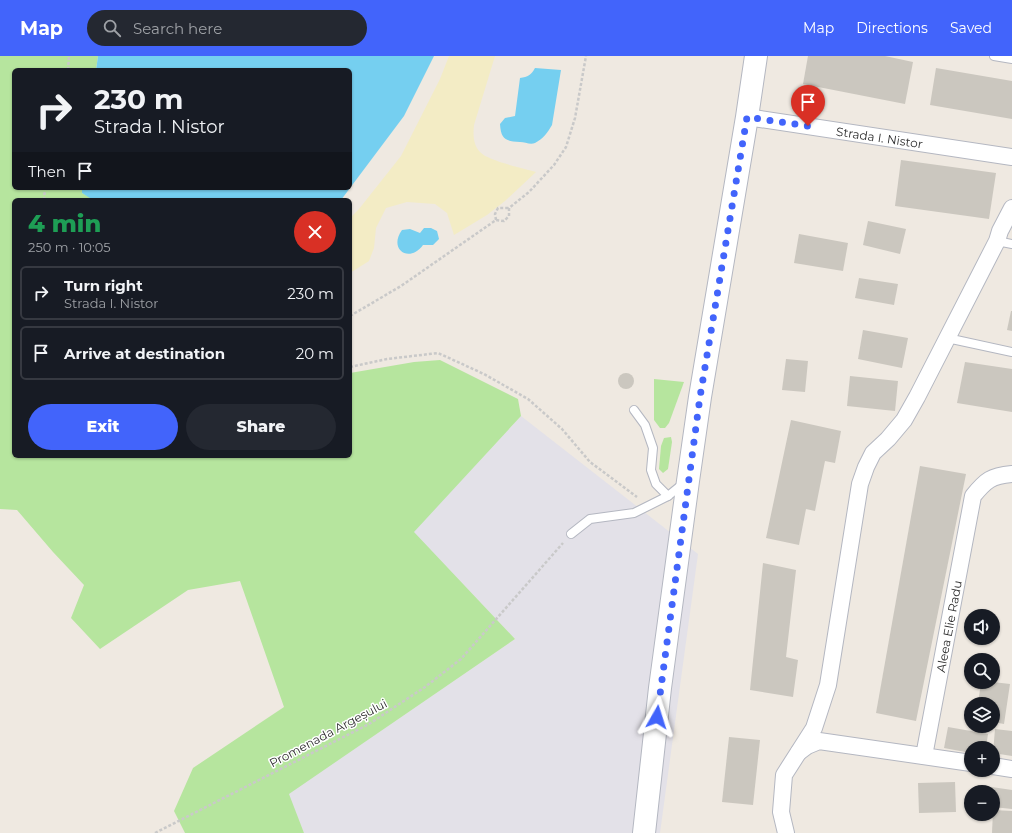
<!DOCTYPE html>
<html lang="en">
<head>
<meta charset="utf-8">
<style>
	body { margin:0; font-family:Montserrat,sans-serif; background:#242831; color:#f1f3f6; height:100vh; display:flex; flex-direction:column; font-size:15px; white-space:nowrap }
	* { box-sizing:border-box; margin:0 }
	p { font-size:13px; color:#9ea1a6 }
	.icon { flex:none; width:22px; height:22px; fill:none; stroke:currentColor; stroke-width:2; stroke-linecap:round; stroke-linejoin:round }
	.map { position:relative; flex:1; overflow:hidden }
	.sheet { position:absolute; left:12px; top:142px; width:340px; height:260px; display:flex; flex-direction:column; background:#171b24; border-radius:6px; box-shadow:0 1px 3px #0004 }
	.sheet>* { flex:none }
	.guide { position:absolute; left:12px; top:12px; width:340px; height:122px; border-radius:6px; box-shadow:0 1px 3px #0004; background:#171b24; color:#f1f3f6; overflow:hidden }
	.fabs { position:absolute; left:964px; top:553px; display:grid; gap:8px }
	.fabs a { display:grid; place-items:center; width:36px; height:36px; border-radius:50%; background:#171b24; box-shadow:0 1px 3px #0004; font-size:20px }
	.pin { position:absolute; display:grid; place-items:center; width:34px; height:34px; color:#fff; margin:-41px -17px; border-radius:50% 50% 50% 0; rotate:-45deg; box-shadow:0 0 4px #0007 }
	.pin .icon { rotate:45deg }
	.me { position:absolute; width:44px; margin:-22px; rotate:6deg; stroke-linejoin:round; filter:drop-shadow(0 0 3px #0008) }
	.turn { display:flex; align-items:center; gap:14px; height:84px; padding:0 16px; font-size:18px }
	.turn .icon { width:52px; height:52px; stroke-width:2.5 }
	.turn b { display:block; font-size:28px; line-height:34px }
	.then { display:flex; align-items:center; height:38px; padding:0 16px; background:#0003; gap:8px; font-size:15px }
	.round { display:grid; place-items:center; flex:none; width:42px; height:42px; border-radius:21px; background:#242831 }
	.overview { display:flex; align-items:center; justify-content:space-between; height:68px; padding:0 16px }
	h1 { font-size:24px; font-weight:800; line-height:30px; color:#1e9e55 }
	.action { display:flex; gap:8px; margin-top:auto; padding:8px 16px }
	.action a { flex:1; height:46px; border-radius:24px; background:#4264fb; color:#fff; font-size:16px; font-weight:800; line-height:46px; text-align:center }
	.action a+a { background:#242831; color:#f1f3f6 }
	ul { padding:0; list-style:none }
	li { display:flex; align-items:center; gap:12px; height:54px; margin:0 8px 6px; padding:0 8px; border:2px solid #363941; border-radius:6px }
	li div { flex:1 }
	li b { display:block; font-size:15px }
	li em { font-style:normal }
	header { display:flex; align-items:center; gap:24px; box-sizing:border-box; height:56px; padding:0 20px; background:#4264fb; color:#fff }
	header strong { font-size:19px }
	nav { display:flex; gap:22px; margin-inline-start:auto; font-size:14px }
	.search { width:280px; height:36px; background:#242831; display:flex; align-items:center; gap:10px; box-sizing:border-box; padding:0 14px; border-radius:22px; color:#9ea1a6; font-size:15px }
	.map>svg:first-child { display:block }
	.industrial { fill:#e3e1e8 }
	.green { fill:#b6e59e }
	.sand { fill:#f3ecc5 }
	.water { fill:#75cff0 }
	.building { fill:#cbc7bf }
	.lines { fill:none; stroke-linecap:round; stroke-linejoin:round }
	.lane-casing { stroke:#b4b7c1; stroke-width:10 }
	.street-casing { stroke:#b4b7c1; stroke-width:18 }
	.secondary-casing { stroke:#b4b7c1; stroke-width:24 }
	.path { stroke:#c9c9c9; stroke-width:2.5; stroke-dasharray:3 2; stroke-linecap:butt }
	.lane { stroke:#fff; stroke-width:8 }
	.street { stroke:#fff; stroke-width:16 }
	.secondary { stroke:#fff; stroke-width:22 }
	.route { stroke:#4264fb; stroke-width:7; stroke-dasharray:0 12.6 }
	.labels { text-anchor:middle; dominant-baseline:central; stroke-width:3; stroke-linejoin:round; paint-order:stroke }
	.street-label { font-size:12px; fill:#2e2e2e; stroke:#fff }
</style>
</head>
<body>
<header>
<strong>Map</strong>
<div class="search"><svg class="icon" aria-label="search" viewBox="0 0 24 24"><circle cx="10" cy="10" r="6"/><path d="M15 15l6 6"/></svg>Search here</div>
<nav><a>Map</a><a>Directions</a><a>Saved</a></nav>
</header>
<div class="map">
<svg width="1012" height="777" viewBox="0 0 1012 777">
	<rect width="100%" height="100%" fill="#efe9e1"/>
	<!-- industrial -->
	<path class="industrial" d="M521,360L698,498L660,777H304L288,738L515,583L413,476Z"/>
	<!-- green -->
	<g class="green">
		<path d="M0,0H98L96,14H14V132H82V137L96,144H14V400H350V317L414,306L440,304L518,343L521,360L414,476L515,583L289,738L304,777H185L174,755L193,712L284,651L240,525L188,534L100,593L71,562L84,529L53,496L17,454L0,453Z"/>
		<path d="M654,323L684,326L669,367L665,372H660L654,364Z"/>
		<path d="M671,381L672,386L668,413L663,417L659,413L661,390L664,382Z"/>
	</g>
	<!-- sand -->
	<path class="sand" d="M449,0H495L474,69C473,78 473,89 480,96C488,105 523,112 536,116L505,145L487,159L454,179L447,157L435,148L407,146L386,152L376,172L374,192L369,205L350,217V162L359,153L401,100L440,23Z"/>
	<!-- water -->
	<g class="water">
		<path d="M98,0H434L404,60L350,132V14H96Z"/>
		<path d="M535,12L561,14L552,69C548,76 543,83 535,87C530,89 525,86 520,86C506,85 501,84 500,68L505,62L515,60L520,22C528,21 531,19 535,12Z"/>
		<path d="M82,132H350L341,144H93L82,137Z"/>
		<path d="M424,172H431L437,175L439,183L433,189H423C409,208 388,193 402,174L410,173L420,177Z"/>
	</g>
	<!-- building -->
	<g class="building">
		<path d="M808,0H885L913,6L905,48L803,28Z"/>
		<path d="M936,12L1012,25V63L930,49Z"/>
		<path d="M901,104L996,117L989,163L895,150Z"/>
		<path d="M868,165L906,173L900,198L863,189Z"/>
		<path d="M799,178L848,187L843,215L794,207Z"/>
		<path d="M859,222L898,228L894,249L855,242Z"/>
		<path d="M1011,255H1012V275L1007,274Z"/>
		<path d="M863,274L908,282L902,312L858,303Z"/>
		<path d="M786,303L808,305L805,336L782,334Z"/>
		<path d="M965,306L1012,313V356L957,347Z"/>
		<circle cx="626" cy="325" r="8"/>
		<path d="M850,320L898,325L895,355L847,350Z"/>
		<path d="M791,364L841,375L835,407L825,405L815,455L806,453L799,489L766,482Z"/>
		<path d="M920,410L966,418L916,665L876,657Z"/>
		<path d="M763,507L796,514L786,601L798,604L793,641L750,634Z"/>
		<path d="M981,626H993L1010,628L1004,668L993,666V648H978Z"/>
		<path d="M948,671L988,678L986,692H971V697L944,692Z"/>
		<path d="M995,673L1012,675V700L993,697Z"/>
		<path d="M729,681L760,684L753,749L722,746Z"/>
		<path d="M955,726L956,756L919,757L918,727Z"/>
		<path d="M978,729L1012,734V753L993,751V736H977Z"/>
		<path d="M993,754L1012,755V777H992Z"/>
	</g>
	<g class="lines">
		<!-- lane casing -->
		<g class="lane-casing">
			<g id="lane">
				<path d="M994,0L1012,3"/>
				<path d="M997,185L1012,188"/>
				<path d="M947,282L1012,296"/>
				<path d="M634,354L645,369L653,392L651,414L656,428L668,440L684,427"/>
				<path d="M571,478L590,463L634,457L668,440"/>
			</g>
		</g>
		<!-- street casing -->
		<g class="street-casing">
			<g id="street">
				<path id="s1" d="M747,61L1012,101"/>
				<path d="M799,696L807,690L819,685L971,707"/>
				<path id="s2" d="M924,700L973,440C986,424 991,420 1012,418"/>
				<path d="M993,710L1012,713"/>
				<path d="M786,777L781,756L784,719L814,672L828,629L860,428L866,411L873,397L888,383L904,364L917,341L997,185L1000,175L1012,152"/>
			</g>
		</g>
		<!-- secondary casing -->
		<g class="secondary-casing">
			<path id="secondary" d="M644,777L660,632L688,425L700,341L747,61L756,0"/>
		</g>
		<!-- path -->
		<g class="path">
			<path d="M68,14L69,0"/>
			<path d="M44,144L45,132"/>
			<path d="M496,164L495,158L498,152H509"/>
			<path d="M350,260L401,230L496,164L504,165L509,160V152L529,136L554,109L566,91L575,62L586,0"/>
			<path d="M350,311L387,303L438,297L484,318L528,343L562,373L590,406L637,441"/>
			<path d="M155,777L369,668L425,631L461,603L563,487"/>
		</g>
		<!-- lane -->
		<use href="#lane" class="lane"/>
		<!-- street -->
		<use href="#street" class="street"/>
		<!-- secondary -->
		<use href="#secondary" class="secondary"/>
	</g>
	<g class="lines">
		<!-- route -->
		<path class="route" d="M657,661L700,341L747,61L808,70"/>
	</g>
	<g class="labels">
		<!-- street labels -->
		<g class="street-label">
			<text stroke="none"><textPath href="#s1" startOffset="134">Strada I. Nistor</textPath></text>
			<text stroke="none"><textPath href="#s2" startOffset="132">Aleea Elie Radu</textPath></text>
			<text transform="translate(328 677) rotate(-28)">Promenada Argeșului</text>
		</g>
	</g>
</svg>
<div class="fabs">
<a><svg class="icon" aria-label="sound" viewBox="0 0 24 24"><path d="M4 9h4l5-4v14l-5-4H4zM17 9q2 3 0 6"/></svg></a>
<a><svg class="icon" aria-label="search" viewBox="0 0 24 24"><circle cx="10" cy="10" r="6"/><path d="M15 15l6 6"/></svg></a>
<a><svg class="icon" aria-label="layers" viewBox="0 0 24 24"><path d="M12 4l9 5-9 5-9-5zM3 14l9 5 9-5"/></svg></a>
<a>+</a>
<a>−</a>
</div>
<div class="pin" style="left:808px;top:70px;background:#d93025"><svg class="icon" aria-label="arrive" viewBox="0 0 24 24"><path d="M6 21V4h12l-3 4 3 4H6"/></svg></div>
<svg class="me" style="left:657px;top:661px" viewBox="-20 -20 40 40"><path d="M0-17L14 15 0 8-14 15z" fill="#4264fb" stroke="#fff" stroke-width="4"/></svg>
<div class="guide">
<div class="turn"><svg class="icon" aria-label="right" viewBox="0 0 24 24"><path d="M7 20v-9h11M14 6l5 5-5 5"/></svg><div><b>230 m</b>Strada I. Nistor</div></div>
<div class="then">Then<svg class="icon" aria-label="arrive" viewBox="0 0 24 24"><path d="M6 21V4h12l-3 4 3 4H6"/></svg></div>
</div>
<section class="sheet">
<div class="overview"><div><h1>4 min</h1><p>250 m · 10:05</p></div><a class="round" style="background:#d93025;color:#fff"><svg class="icon" aria-label="close" viewBox="0 0 24 24"><path d="M6 6l12 12M18 6L6 18"/></svg></a></div>
<ul>
<li><svg class="icon" aria-label="right" viewBox="0 0 24 24"><path d="M7 20v-9h11M14 6l5 5-5 5"/></svg><div><b>Turn right</b><p>Strada I. Nistor</p></div><em>230 m</em></li>
<li><svg class="icon" aria-label="arrive" viewBox="0 0 24 24"><path d="M6 21V4h12l-3 4 3 4H6"/></svg><div><b>Arrive at destination</b></div><em>20 m</em></li>
</ul>
<div class="action"><a>Exit</a><a>Share</a></div>
</section>
</div>
</body>
</html>
